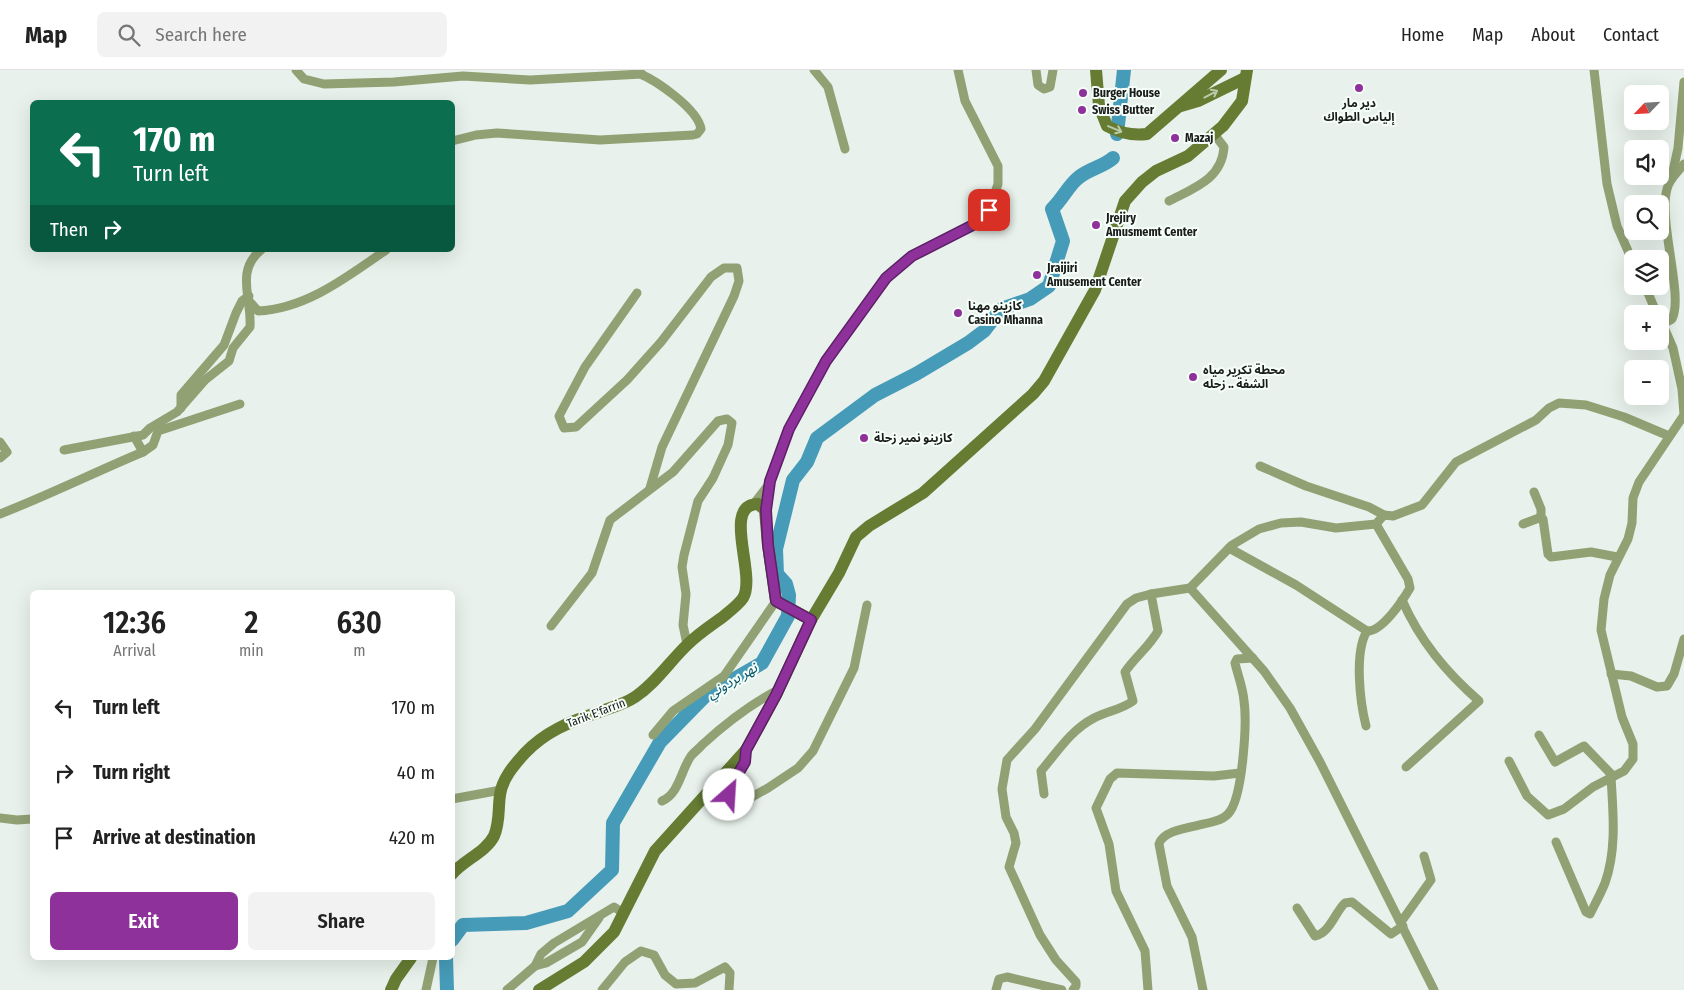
<!DOCTYPE html>
<html lang="en">
<head>
<meta charset="utf-8">
<style>
	body { margin:0; font-family:"Fira Sans Condensed","Noto Sans Arabic",sans-serif; background:#f2f2f2; color:#222; height:100vh; display:flex; flex-direction:column; font-size:19px; white-space:nowrap }
	* { box-sizing:border-box; margin:0 }
	p { font-size:16px; color:#767676 }
	.icon { flex:none; width:28px; height:28px; fill:none; stroke:currentColor; stroke-width:2; stroke-linecap:round; stroke-linejoin:round }
	.map { position:relative; flex:1; overflow:hidden }
	.drawer { position:absolute; left:30px; top:520px; width:425px; height:370px; display:flex; flex-direction:column; background:#fff; border-radius:8px; box-shadow:0 5px 20px #0002 }
	.drawer>* { flex:none }
	.top-card { position:absolute; left:30px; top:30px; width:425px; height:152px; border-radius:8px; box-shadow:0 5px 20px #0002; background:#0b6e4f; color:#fff; overflow:hidden }
	.needle { width:32px; rotate:245deg }
	.controls { position:absolute; left:1624px; top:15px; display:grid; gap:10px }
	.controls a { display:grid; place-items:center; width:45px; height:45px; border-radius:8px; background:#fff; box-shadow:0 5px 20px #0002; font-size:25px }
	.pin { position:absolute; display:grid; place-items:center; width:42px; height:42px; color:#fff; margin:-21px; border-radius:10px; box-shadow:0 2px 8px #0006 }
	.me { position:absolute; width:55px; margin:-28px; rotate:26deg; stroke-linejoin:round; filter:drop-shadow(0 0 4px #0008) }
	.turn { display:flex; align-items:center; gap:18px; height:105px; padding:0 20px; font-size:22px }
	.turn .icon { width:65px; height:65px; stroke-width:2.5 }
	.turn b { display:block; font-size:35px; line-height:42px }
	.then { display:flex; align-items:center; height:48px; padding:0 20px; background:#0003; gap:10px; font-size:19px }
	.eta { display:flex; justify-content:space-evenly; align-items:center; height:85px; text-align:center }
	.eta b { font-size:30px; font-weight:600; line-height:35px }
	.primary-button { display:flex; gap:10px; margin-top:auto; padding:10px 20px }
	.primary-button a { flex:1; height:58px; border-radius:8px; background:#8e319b; color:#fff; font-size:20px; font-weight:600; line-height:58px; text-align:center }
	.primary-button a+a { background:#f2f2f2; color:#222 }
	ul { padding:0; list-style:none }
	li { display:flex; align-items:center; gap:15px; height:65px; padding:0 20px }
	li div { flex:1 }
	li b { display:block; font-size:19px }
	li em { font-style:normal }
	header { display:flex; align-items:center; gap:30px; box-sizing:border-box; height:70px; padding:0 25px; background:#fff; border-bottom:1px solid #e0e0e0 }
	header strong { font-size:24px }
	nav { display:flex; gap:28px; margin-inline-start:auto; font-size:18px }
	.search { width:350px; height:45px; background:#f2f2f2; display:flex; align-items:center; gap:12px; box-sizing:border-box; padding:0 18px; border-radius:8px; color:#767676; font-size:19px }
	.map>svg:first-child { display:block }
	.lines { fill:none; stroke-linecap:round; stroke-linejoin:round }
	.river { stroke:#469bb8; stroke-width:14 }
	.street { stroke:#91a173; stroke-width:9 }
	.secondary { stroke:#657c32; stroke-width:12 }
	.oneway { stroke:#bbcaa9 }
	.route-casing { stroke:#5c2065; stroke-width:12 }
	.route { stroke:#8e319b; stroke-width:9 }
	.poi-dot { fill:#8e319b; stroke:#f5fef8; stroke-width:2 }
	.labels { text-anchor:middle; dominant-baseline:central; stroke-width:4; stroke-linejoin:round; paint-order:stroke }
	.poi-label { font-size:12px; font-weight:bold; fill:#191c1a; stroke:#f5fef8; text-anchor:start }
	.street-label { font-size:12px; fill:#191c1a; stroke:#f5fef8 }
	.water-label { font-size:14px; font-style:italic; fill:#065165; stroke:#f5fef8 }
</style>
</head>
<body>
<header>
<strong>Map</strong>
<div class="search"><svg class="icon" aria-label="search" viewBox="0 0 24 24"><circle cx="10" cy="10" r="6"/><path d="M15 15l6 6"/></svg>Search here</div>
<nav><a>Home</a><a>Map</a><a>About</a><a>Contact</a></nav>
</header>
<div class="map">
<svg width="1684" height="920" viewBox="0 0 1684 920">
	<rect width="100%" height="100%" fill="#e8f1eb"/>
	<g class="lines">
		<!-- river -->
		<g class="river">
			<path d="M1117,64L1124,0"/>
			<path d="M452,870L463,855L526,853L568,841L612,800L613,753L660,672L706,625L762,593L788,546L789,525L786,514L777,504L776,479L793,410L807,392L817,368L875,325L916,304L968,273L984,261L1001,239L1030,229L1049,216L1063,171L1052,139C1062,130 1068,116 1078,108C1088,99 1103,97 1113,88"/>
			<path d="M446,888L447,920"/>
		</g>
		<!-- street -->
		<g class="street">
			<path d="M296,0L304,9L324,14L394,12L463,6L530,10L642,4"/>
			<path d="M814,0L828,17L845,79"/>
			<path d="M1036,0L1038,15L1044,19L1050,17L1053,0"/>
			<path d="M1594,0L1607,114L1617,156L1632,190"/>
			<path d="M452,71L476,65L497,63L600,70L693,65L697,64L701,59C698,39 656,10 638,3"/>
			<path d="M1672,106L1678,78L1684,12"/>
			<path d="M1169,131C1194,118 1222,109 1224,77L1214,64"/>
			<path d="M1645,216L1657,244"/>
			<path d="M637,223L585,297L559,346L564,358L576,357L627,310L661,272L711,207L724,198H737L739,211L734,226L662,377L650,418"/>
			<path d="M249,231L258,241C306,239 347,207 386,180"/>
			<path d="M1663,254L1672,249C1684,226 1658,152 1667,119C1669,109 1678,102 1684,94"/>
			<path d="M181,338V325L224,275L236,243L242,231L249,226"/>
			<path d="M0,372L7,382L0,388"/>
			<path d="M64,380L143,365L150,358L177,342L205,310L229,291L233,278L250,257C252,228 235,201 261,180"/>
			<path d="M143,382L153,375L158,361L240,334"/>
			<path d="M1260,396L1306,416L1369,437L1384,445L1393,446L1422,435L1456,392L1536,350L1549,338L1559,333L1586,335L1624,347L1669,366"/>
			<path d="M769,414L789,359L826,291L886,208L912,186L973,155L989,140L998,114V96L965,31L958,0"/>
			<path d="M1534,422L1541,439V448"/>
			<path d="M753,435L769,414L765,440"/>
			<path d="M0,444C49,425 95,402 143,382L134,366"/>
			<path d="M1523,454L1539,448L1543,449L1548,484L1551,487L1591,482L1617,487"/>
			<path d="M1229,478L1296,515L1367,561C1382,562 1403,530 1410,518L1408,509L1376,454"/>
			<path d="M1190,518L1264,601L1290,638L1320,692L1434,920"/>
			<path d="M1402,530C1420,571 1446,602 1479,631L1406,697"/>
			<path d="M551,556L592,503L610,450L673,402L718,351L727,349L732,353L728,375L713,408L698,431L684,485L682,497L686,524L683,555L687,574"/>
			<path d="M1611,604L1631,606L1657,617L1667,616L1674,604L1684,569"/>
			<path d="M1366,656C1360,632 1354,582 1367,561"/>
			<path d="M653,665L673,641L724,606L776,531"/>
			<path d="M1539,665L1555,692L1584,676L1613,706"/>
			<path d="M746,680C745,700 731,708 729,725L736,730L750,728L768,718L798,698L813,681L854,598L867,535"/>
			<path d="M1509,691L1527,726L1548,745L1564,739L1593,717L1624,701L1633,689V674L1622,647L1601,560L1604,529L1610,505L1628,469L1632,453L1633,428L1639,412L1684,345L1682,319L1673,278L1660,248"/>
			<path d="M1044,724L1041,701C1058,681 1071,660 1094,648C1107,641 1121,640 1133,631L1125,602C1135,587 1149,577 1158,561L1151,524"/>
			<path d="M452,729L501,720"/>
			<path d="M662,731C679,724 681,700 691,686C694,682 699,679 702,675C725,654 749,635 778,620"/>
			<path d="M0,748L17,750L32,749"/>
			<path d="M1556,772L1586,842L1590,844C1595,834 1601,823 1605,813C1617,779 1613,742 1611,707"/>
			<path d="M1297,838L1315,866C1330,863 1335,842 1345,833L1352,832L1391,864L1403,856"/>
			<path d="M1401,852L1431,810L1424,786"/>
			<path d="M535,896L546,893L582,872L599,848"/>
			<path d="M426,920L433,888"/>
			<path d="M507,920L535,896L541,884L554,873L614,837L622,842"/>
			<path d="M602,920L625,892L641,881L654,885L665,905L676,914L695,913L725,897L730,903L729,920"/>
			<path d="M996,920L999,909L1007,907L1062,920"/>
			<path d="M1073,920L1076,916V912L1056,890L1040,865L1009,797L1016,773L1014,763L1006,747L1002,719L1007,690L1035,659L1127,534L1136,528L1151,524L1190,518L1232,475L1259,459L1281,453L1301,452L1336,458L1376,454L1384,445"/>
			<path d="M1148,920L1145,881L1116,821L1109,774L1096,738L1110,709L1117,703L1214,706L1240,703"/>
			<path d="M1203,920L1192,867L1167,816L1159,774C1165,754 1216,758 1228,744C1243,729 1247,652 1244,631C1243,618 1238,606 1235,593L1237,589L1253,588"/>
		</g>
		<!-- secondary -->
		<g class="secondary">
			<path d="M1096,0L1099,36L1107,56C1120,63 1132,66 1147,64L1221,0"/>
			<path d="M1181,36L1198,31L1245,8"/>
			<path d="M452,804C464,790 486,782 494,766C500,753 498,738 500,725C502,709 514,695 525,683C545,662 569,652 596,643C609,638 623,635 635,627C656,613 670,591 688,574C699,563 712,555 724,546C730,541 739,534 743,528C757,505 721,435 758,434L765,440L768,475L776,531L811,550"/>
			<path d="M391,920L396,909L411,888"/>
			<path d="M539,920L584,892L614,862L655,781L746,680L776,625L811,550L839,503L856,467L869,456L923,423L1033,324L1044,311L1095,220L1125,131L1142,112L1156,101L1188,86L1223,56L1242,31L1247,0"/>
		</g>
	</g>
	<!-- one-way arrows -->
	<defs><path id="oneway-shaft" d="M-6 0H5M1.5-3L5.5 0L1.5 3" fill="none" stroke-width="1.6" stroke-linecap="round" stroke-linejoin="round" transform="scale(1.25)"/></defs>
	<g class="oneway">
		<use href="#oneway-shaft" transform="translate(1211 24) rotate(-28)"/>
		<use href="#oneway-shaft" transform="translate(1115 59) rotate(23)"/>
	</g>
	<g class="lines">
		<!-- route casing -->
		<g class="route-casing">
			<path id="route" d="M729,725V719L745,692L746,680L776,625L811,550L776,531L768,475L766,440L770,411L789,359L826,291L886,208L912,186L973,155L989,140"/>
		</g>
		<!-- route -->
		<use href="#route" class="route"/>
	</g>
	<!-- markers -->
	<g class="poi-dot">
		<circle cx="1359" cy="18" r="5"/>
		<circle cx="1083" cy="23" r="5"/>
		<circle cx="1082" cy="40" r="5"/>
		<circle cx="1175" cy="68" r="5"/>
		<circle cx="1096" cy="155" r="5"/>
		<circle cx="1037" cy="205" r="5"/>
		<circle cx="958" cy="243" r="5"/>
		<circle cx="1193" cy="307" r="5"/>
		<circle cx="864" cy="368" r="5"/>
	</g>
	<g class="labels">
		<!-- poi labels -->
		<g class="poi-label">
			<text x="1093" y="23">Burger House</text>
			<text x="1359" y="33" text-anchor="middle">دير مار<tspan x="1359" dy="14">إلياس الطواك</tspan></text>
			<text x="1092" y="40">Swiss Butter</text>
			<text x="1185" y="68">Mazaj</text>
			<text x="1106" y="148">Jrejiry<tspan x="1106" dy="14">Amusmemt Center</tspan></text>
			<text x="1047" y="198">Jraijiri<tspan x="1047" dy="14">Amusement Center</tspan></text>
			<text x="968" y="236">كازينو مهنا<tspan x="968" dy="14">Casino Mhanna</tspan></text>
			<text x="1203" y="300">محطة تكرير مياه<tspan x="1203" dy="14">الشفة .. زحله</tspan></text>
			<text x="874" y="368">كازينو نمير زحلة</text>
		</g>
		<!-- street labels -->
		<g class="street-label">
			<text transform="translate(596 643) rotate(-21)">Tarik E'farrin</text>
		</g>
		<!-- water labels -->
		<g class="water-label">
			<text transform="translate(732 611) rotate(-31)">نهر بردوني</text>
		</g>
	</g>
</svg>
<div class="controls">
<a><svg class="needle" viewBox="-14 -14 28 28"><path d="M0-13l5 13h-10z" fill="#e53935"/><path d="M0 13l5-13h-10z" fill="#767676"/></svg></a>
<a><svg class="icon" aria-label="sound" viewBox="0 0 24 24"><path d="M4 9h4l5-4v14l-5-4H4zM17 9q2 3 0 6"/></svg></a>
<a><svg class="icon" aria-label="search" viewBox="0 0 24 24"><circle cx="10" cy="10" r="6"/><path d="M15 15l6 6"/></svg></a>
<a><svg class="icon" aria-label="layers" viewBox="0 0 24 24"><path d="M12 4l9 5-9 5-9-5zM3 14l9 5 9-5"/></svg></a>
<a>+</a>
<a>−</a>
</div>
<div class="pin" style="left:989px;top:140px;background:#d93025"><svg class="icon" aria-label="arrive" viewBox="0 0 24 24"><path d="M6 21V4h12l-3 4 3 4H6"/></svg></div>
<svg class="me" style="left:729px;top:725px" viewBox="-20 -20 40 40"><circle r="19" fill="#fff"/><path d="M0-13L10 11 0 6-10 11z" fill="#8e319b"/></svg>
<div class="top-card">
<div class="turn"><svg class="icon" aria-label="left" viewBox="0 0 24 24"><path d="M17 20v-9H6M10 6l-5 5 5 5"/></svg><div><b>170 m</b>Turn left</div></div>
<div class="then">Then<svg class="icon" aria-label="right" viewBox="0 0 24 24"><path d="M7 20v-9h11M14 6l5 5-5 5"/></svg></div>
</div>
<section class="drawer">
<div class="eta">
<div><b>12:36</b><p>Arrival</p></div>
<div><b>2</b><p>min</p></div>
<div><b>630</b><p>m</p></div>
</div>
<ul>
<li><svg class="icon" aria-label="left" viewBox="0 0 24 24"><path d="M17 20v-9H6M10 6l-5 5 5 5"/></svg><div><b>Turn left</b></div><em>170 m</em></li>
<li><svg class="icon" aria-label="right" viewBox="0 0 24 24"><path d="M7 20v-9h11M14 6l5 5-5 5"/></svg><div><b>Turn right</b></div><em>40 m</em></li>
<li><svg class="icon" aria-label="arrive" viewBox="0 0 24 24"><path d="M6 21V4h12l-3 4 3 4H6"/></svg><div><b>Arrive at destination</b></div><em>420 m</em></li>
</ul>
<div class="primary-button"><a>Exit</a><a>Share</a></div>
</section>
</div>
</body>
</html>
